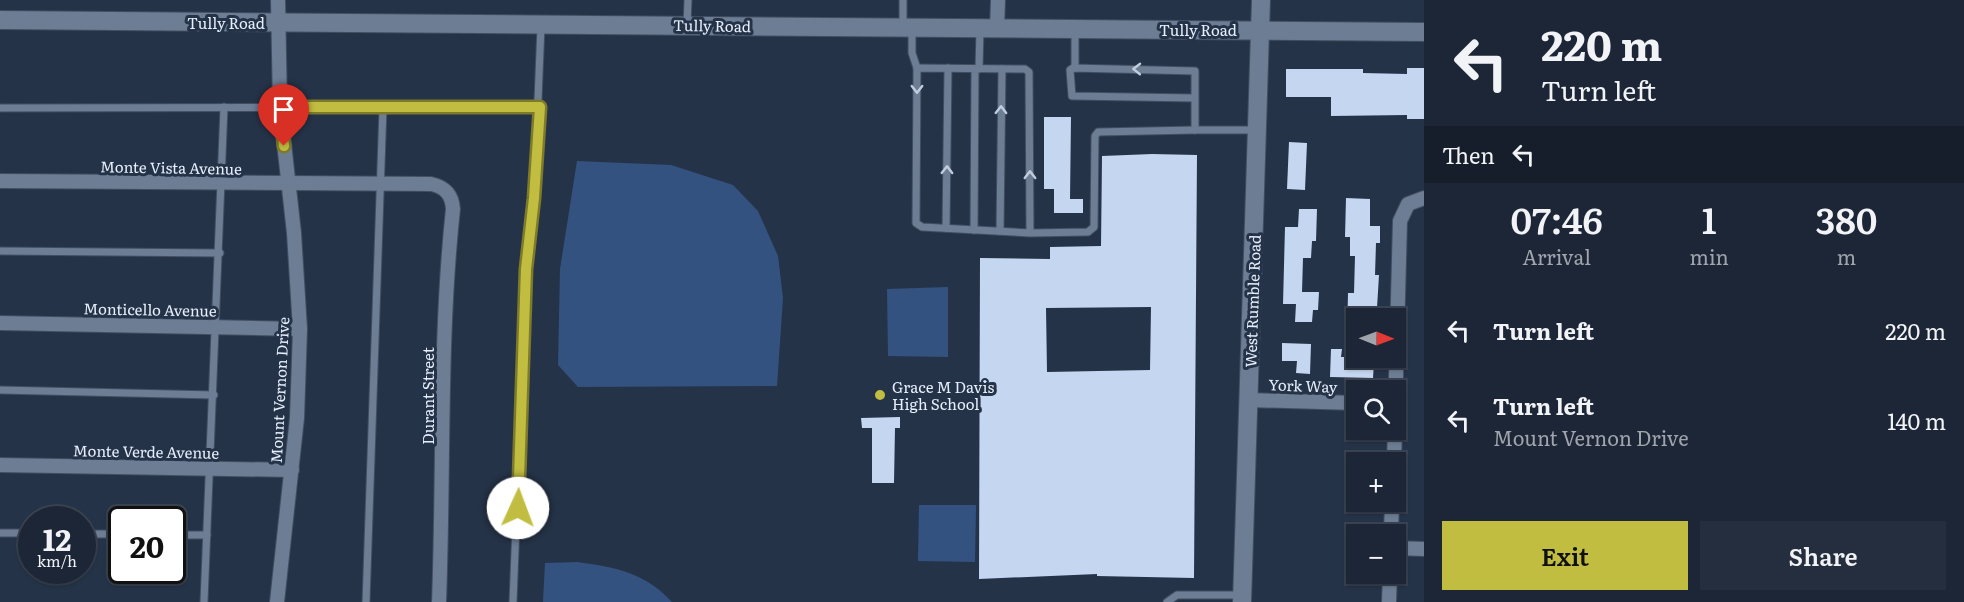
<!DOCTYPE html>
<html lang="en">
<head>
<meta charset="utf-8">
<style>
	body { margin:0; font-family:Literata,serif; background:#252e3e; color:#f1f3f6; height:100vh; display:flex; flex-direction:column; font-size:22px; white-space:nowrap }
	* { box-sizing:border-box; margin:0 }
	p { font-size:20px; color:#a0a5ad }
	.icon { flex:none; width:33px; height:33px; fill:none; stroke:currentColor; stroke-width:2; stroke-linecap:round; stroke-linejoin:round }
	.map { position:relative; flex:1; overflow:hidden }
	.drawer { display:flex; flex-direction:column; background:#1c2636; width:540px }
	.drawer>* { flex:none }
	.hud { background:#1c2636; color:#f1f3f6; overflow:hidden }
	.needle { width:39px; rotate:91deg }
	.controls { position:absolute; left:1346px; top:308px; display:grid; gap:12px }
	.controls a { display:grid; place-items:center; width:60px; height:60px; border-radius:0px; background:#1c2636; box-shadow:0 2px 4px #0004,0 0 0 2px #3a4351; font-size:30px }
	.speed { position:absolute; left:18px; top:506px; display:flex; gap:12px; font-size:30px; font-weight:700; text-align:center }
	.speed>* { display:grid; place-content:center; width:78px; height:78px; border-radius:50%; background:#1c2636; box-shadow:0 2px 4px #0004,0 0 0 2px #3a4351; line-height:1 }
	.speed small { font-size:15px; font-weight:400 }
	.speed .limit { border:3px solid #111; border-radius:9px; background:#fff; color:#111 }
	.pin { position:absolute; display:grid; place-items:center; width:51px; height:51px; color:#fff; margin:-62px -26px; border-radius:50% 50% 50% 0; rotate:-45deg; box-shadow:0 0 6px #0007 }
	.pin .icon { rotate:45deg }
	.me { position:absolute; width:66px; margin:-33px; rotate:2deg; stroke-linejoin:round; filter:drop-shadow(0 0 4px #0008) }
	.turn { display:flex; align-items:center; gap:21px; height:126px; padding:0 18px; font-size:27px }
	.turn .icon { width:78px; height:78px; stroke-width:2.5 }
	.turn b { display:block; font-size:42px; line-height:51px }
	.then { display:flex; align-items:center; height:57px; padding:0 18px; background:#0003; gap:12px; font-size:22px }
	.eta { display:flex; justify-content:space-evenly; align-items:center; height:102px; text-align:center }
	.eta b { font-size:36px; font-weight:600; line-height:42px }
	.action { display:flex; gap:12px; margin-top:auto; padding:12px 18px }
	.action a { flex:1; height:69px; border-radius:0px; background:#c1bd40; color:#111; font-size:24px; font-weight:600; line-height:69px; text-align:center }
	.action a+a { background:#252e3e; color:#f1f3f6 }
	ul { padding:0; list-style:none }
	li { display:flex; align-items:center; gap:18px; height:90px; padding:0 18px }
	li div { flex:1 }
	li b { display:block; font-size:22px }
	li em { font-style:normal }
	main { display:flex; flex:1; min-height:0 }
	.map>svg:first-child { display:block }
	.green { fill:#34527f }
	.building { fill:#c4d6f0; fill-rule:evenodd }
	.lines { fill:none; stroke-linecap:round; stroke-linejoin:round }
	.service-casing { stroke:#424e60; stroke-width:9 }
	.minor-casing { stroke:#424e60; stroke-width:16 }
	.tertiary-casing { stroke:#424e60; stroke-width:20 }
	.secondary-casing { stroke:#424e60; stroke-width:20 }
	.service { stroke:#6c7d94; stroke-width:7 }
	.minor { stroke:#6c7d94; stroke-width:14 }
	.tertiary { stroke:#6c7d94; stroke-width:18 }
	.secondary { stroke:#6c7d94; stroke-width:18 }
	.oneway { stroke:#c1cdde }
	.route-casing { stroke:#7d7b2a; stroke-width:15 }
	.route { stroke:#c1bd40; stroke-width:10 }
	.poi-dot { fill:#c1bd40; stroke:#253348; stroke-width:2 }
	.labels { text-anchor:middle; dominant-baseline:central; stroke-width:6; stroke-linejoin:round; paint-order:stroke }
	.street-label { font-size:15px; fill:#e6effd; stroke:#253348 }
	.poi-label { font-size:15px; fill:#e6effd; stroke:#253348; text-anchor:start }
</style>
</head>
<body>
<main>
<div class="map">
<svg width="1424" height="602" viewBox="0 0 1424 602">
	<rect width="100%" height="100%" fill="#253348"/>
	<!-- green -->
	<g class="green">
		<path d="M577,161L671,165L733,185L758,211L778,256L783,298L777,386L578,387L558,365L560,269Z"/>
		<path d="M948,287V357L888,356L887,289Z"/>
		<path d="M919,505H976L975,562L918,561Z"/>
		<path d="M577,562C615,567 644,572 672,602H543L545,563Z"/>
	</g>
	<!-- building -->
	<g class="building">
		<path d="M1407,68H1424V119H1407V115L1331,116V97H1286V69H1363V73L1407,74Z"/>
		<path d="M1044,117H1071L1070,199H1083V213H1054V189H1044Z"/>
		<path d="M1289,142L1307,143L1305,190L1287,189Z"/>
		<path d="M1152,154L1197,155L1194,578L1097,576V574L979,579L980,258L1050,259V247L1101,246L1102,156ZM1151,307L1150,370L1047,372L1046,308Z"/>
		<path d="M1346,198L1370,199V226H1380V243H1376L1375,275H1379L1377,308L1366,307L1365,318H1356V337H1347L1348,293H1354L1355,256H1350V237H1345Z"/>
		<path d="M1299,209H1317L1316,241H1312L1311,258H1303L1302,292H1319L1318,310H1313L1312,322H1295L1296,304H1283L1285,227H1298Z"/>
		<path d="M1282,343L1311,344L1310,374L1296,373L1297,361H1282Z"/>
		<path d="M1331,349H1342L1341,357H1361L1360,362H1374L1373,378L1330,377Z"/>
		<path d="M900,417V428H895L894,483H872V428H862L861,418Z"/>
	</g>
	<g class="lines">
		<!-- service casing -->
		<g class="service-casing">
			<g id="service">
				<path d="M903,0V27"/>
				<path d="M687,24L688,0"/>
				<path d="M912,28V53L917,68"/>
				<path d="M1075,32V68"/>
				<path d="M979,69L980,29"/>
				<path d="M1195,98L1072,96L1070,70L1073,68L1195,71V130H1255"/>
				<path d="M0,108L540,107"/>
				<path d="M946,228L948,68"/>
				<path d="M974,230L975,69"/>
				<path d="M1000,231L1002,69"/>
				<path d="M1030,233L1029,72L1025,69L917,68L916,223L922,227L1030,233L1088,232L1094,227L1095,136L1098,132L1195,130"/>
				<path d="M0,251L220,253"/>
				<path d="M0,390L214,395"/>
				<path d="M0,533H32"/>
				<path d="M82,534H122"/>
				<path d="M172,535H207"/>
				<path d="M204,602L224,107"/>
				<path d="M366,602L383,108"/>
				<path d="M513,602L526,269L534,198L541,26"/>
				<path d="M1167,602L1177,595H1242"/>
			</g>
		</g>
		<!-- minor casing -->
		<g class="minor-casing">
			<g id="minor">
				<path d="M997,29L998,0"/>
				<path d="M0,181L431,184C445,187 452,194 453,209C439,339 444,471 439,602"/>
				<path d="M0,323L300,329"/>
				<path d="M1249,400L1356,403"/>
				<path d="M1395,414L1400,221L1408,204L1424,198"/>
				<path d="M1394,462L1395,429"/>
				<path d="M0,465L292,470"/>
				<path d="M1391,534L1392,501"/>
				<path d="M1395,548L1424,549"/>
				<path d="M277,602L297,418L300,329L294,233L280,107L278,0"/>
				<path d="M1389,602L1390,573"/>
			</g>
		</g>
		<!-- tertiary casing -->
		<g class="tertiary-casing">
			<path id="tertiary" d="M1242,602L1261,0"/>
		</g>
		<!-- secondary casing -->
		<g class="secondary-casing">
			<path id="secondary" d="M0,20L1424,32"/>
		</g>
		<!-- service -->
		<use href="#service" class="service"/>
		<!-- minor -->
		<use href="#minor" class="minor"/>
		<!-- tertiary -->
		<use href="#tertiary" class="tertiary"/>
		<!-- secondary -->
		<use href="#secondary" class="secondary"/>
	</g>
	<!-- one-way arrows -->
	<defs><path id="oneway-chevron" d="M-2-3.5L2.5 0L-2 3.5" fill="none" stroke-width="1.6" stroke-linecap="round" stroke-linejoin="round" transform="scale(1.5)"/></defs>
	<g class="oneway">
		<use href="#oneway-chevron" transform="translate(1137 69) rotate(-179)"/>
		<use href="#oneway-chevron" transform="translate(917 89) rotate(90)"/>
		<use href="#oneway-chevron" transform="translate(1001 110) rotate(-89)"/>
		<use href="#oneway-chevron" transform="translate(947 170) rotate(-89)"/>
		<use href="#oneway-chevron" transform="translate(1030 175) rotate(-90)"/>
	</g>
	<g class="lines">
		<!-- route casing -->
		<g class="route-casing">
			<path id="route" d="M284,146L280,107H540L534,198L526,269L518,508"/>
		</g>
		<!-- route -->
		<use href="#route" class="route"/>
	</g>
	<!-- markers -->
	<circle class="poi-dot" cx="880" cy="395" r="6"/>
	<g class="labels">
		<!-- street labels -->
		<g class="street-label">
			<text x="226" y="22">Tully Road</text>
			<text transform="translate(712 25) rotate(1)">Tully Road</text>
			<text x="1198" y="29">Tully Road</text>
			<text transform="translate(171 167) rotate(1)">Monte Vista Avenue</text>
			<text transform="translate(1252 301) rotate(-88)">West Rumble Road</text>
			<text transform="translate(150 309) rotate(1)">Monticello Avenue</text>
			<text transform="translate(1303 385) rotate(2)">York Way</text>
			<text transform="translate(279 390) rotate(-87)">Mount Vernon Drive</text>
			<text transform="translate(427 396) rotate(-90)">Durant Street</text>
			<text transform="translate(146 451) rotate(1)">Monte Verde Avenue</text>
		</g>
		<!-- poi labels -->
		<g class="poi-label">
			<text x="892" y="386">Grace M Davis<tspan x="892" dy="17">High School</tspan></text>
		</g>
	</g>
</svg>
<div class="controls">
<a><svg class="needle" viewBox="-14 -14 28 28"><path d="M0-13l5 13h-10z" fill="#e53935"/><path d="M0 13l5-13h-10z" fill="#a0a5ad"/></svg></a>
<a><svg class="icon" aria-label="search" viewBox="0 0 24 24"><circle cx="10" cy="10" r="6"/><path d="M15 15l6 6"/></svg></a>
<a>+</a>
<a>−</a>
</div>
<div class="speed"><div>12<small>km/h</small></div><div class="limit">20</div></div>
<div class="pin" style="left:284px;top:146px;background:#d93025"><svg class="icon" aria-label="arrive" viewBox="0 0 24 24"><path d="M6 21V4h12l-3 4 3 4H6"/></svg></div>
<svg class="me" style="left:518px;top:508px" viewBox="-20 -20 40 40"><circle r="19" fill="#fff"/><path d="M0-13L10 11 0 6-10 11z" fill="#c1bd40"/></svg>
</div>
<section class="drawer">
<div class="hud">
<div class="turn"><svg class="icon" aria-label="left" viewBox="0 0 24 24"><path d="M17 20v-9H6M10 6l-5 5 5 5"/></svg><div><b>220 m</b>Turn left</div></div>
<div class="then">Then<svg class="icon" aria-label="left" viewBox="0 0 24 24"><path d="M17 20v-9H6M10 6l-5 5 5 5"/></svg></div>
</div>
<div class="eta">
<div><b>07:46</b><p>Arrival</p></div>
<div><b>1</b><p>min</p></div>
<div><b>380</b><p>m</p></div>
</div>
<ul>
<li><svg class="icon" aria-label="left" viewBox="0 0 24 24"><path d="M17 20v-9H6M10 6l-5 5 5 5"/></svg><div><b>Turn left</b></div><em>220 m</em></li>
<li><svg class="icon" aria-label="left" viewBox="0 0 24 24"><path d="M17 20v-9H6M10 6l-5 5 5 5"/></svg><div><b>Turn left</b><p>Mount Vernon Drive</p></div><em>140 m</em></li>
</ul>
<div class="action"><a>Exit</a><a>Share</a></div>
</section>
</main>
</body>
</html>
